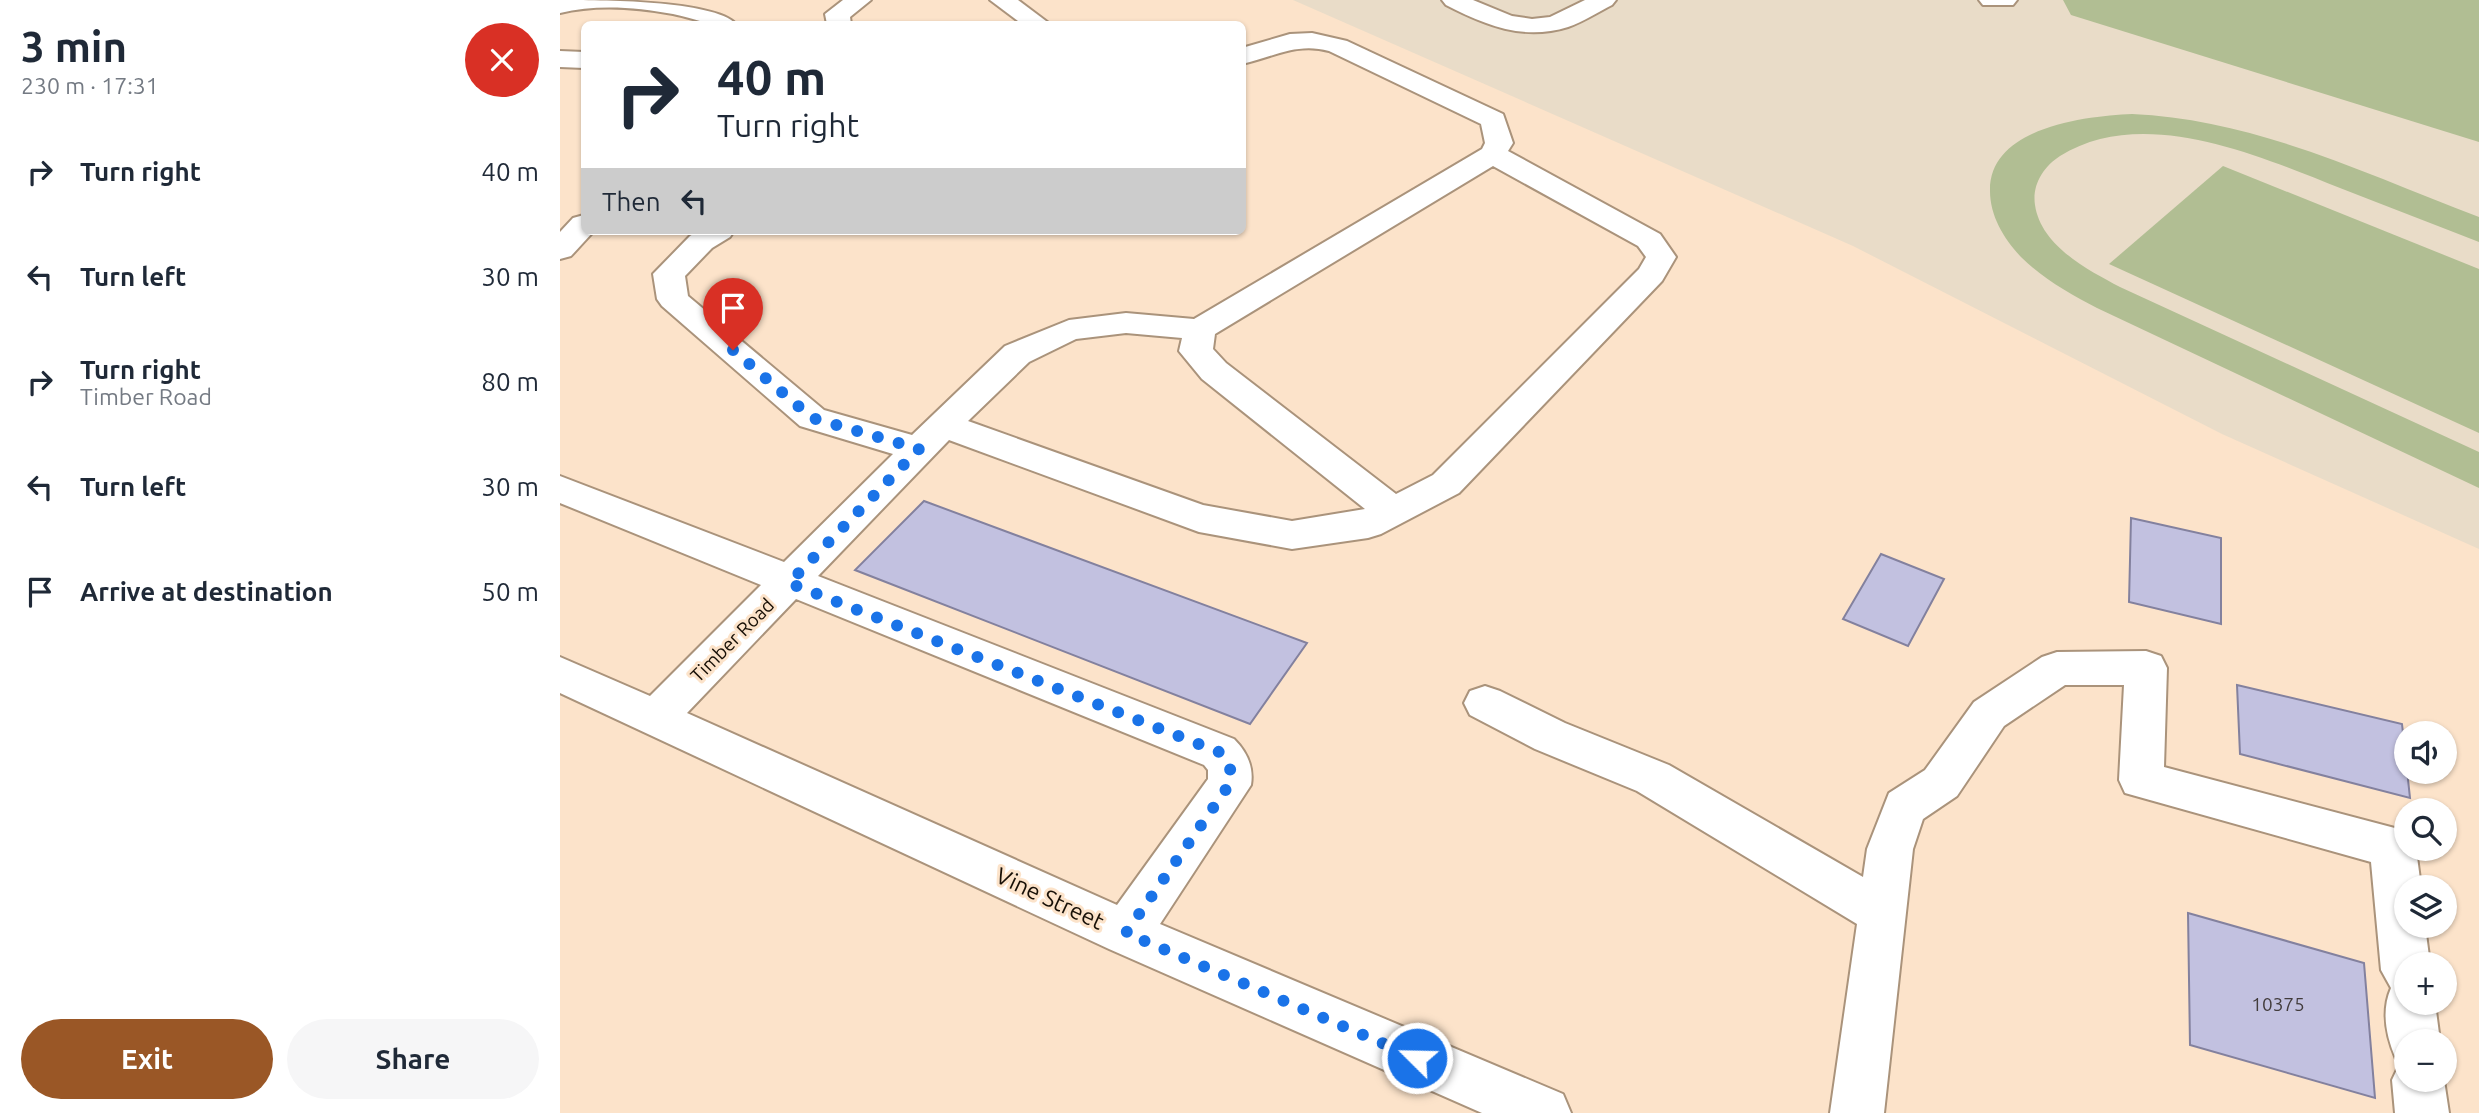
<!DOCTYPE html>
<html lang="en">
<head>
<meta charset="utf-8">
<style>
	body { margin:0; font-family:Ubuntu,sans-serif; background:#f6f6f7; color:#1f2937; height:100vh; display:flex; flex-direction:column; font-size:26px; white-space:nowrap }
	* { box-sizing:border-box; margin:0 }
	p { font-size:23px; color:#747a83 }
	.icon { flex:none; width:38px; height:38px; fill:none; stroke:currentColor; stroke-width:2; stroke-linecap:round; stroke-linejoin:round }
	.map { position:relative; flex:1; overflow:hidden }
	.drawer { display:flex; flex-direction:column; background:#fff; width:560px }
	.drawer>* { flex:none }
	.guide { position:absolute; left:21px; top:21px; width:665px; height:214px; border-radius:10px; box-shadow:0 2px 5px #0004; background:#fff; color:#1f2937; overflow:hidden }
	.tools { position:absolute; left:1834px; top:721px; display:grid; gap:14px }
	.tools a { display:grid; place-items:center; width:63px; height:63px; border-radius:50%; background:#fff; box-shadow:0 2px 5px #0004; font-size:35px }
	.pin { position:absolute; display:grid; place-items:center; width:60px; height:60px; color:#fff; margin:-72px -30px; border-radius:50% 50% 50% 0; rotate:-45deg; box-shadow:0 0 7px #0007 }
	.pin .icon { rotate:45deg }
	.me { position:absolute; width:77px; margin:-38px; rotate:293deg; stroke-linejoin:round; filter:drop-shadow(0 0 5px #0008) }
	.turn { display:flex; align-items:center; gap:24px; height:147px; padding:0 21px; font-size:32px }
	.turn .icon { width:91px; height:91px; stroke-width:2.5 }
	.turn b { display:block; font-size:49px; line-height:60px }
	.then { display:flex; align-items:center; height:66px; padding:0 21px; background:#0003; gap:14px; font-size:26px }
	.round { display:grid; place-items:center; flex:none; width:74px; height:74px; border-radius:37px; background:#f6f6f7 }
	.overview { display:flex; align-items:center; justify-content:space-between; height:119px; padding:0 21px }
	h1 { font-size:42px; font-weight:600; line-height:52px }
	.button { display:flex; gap:14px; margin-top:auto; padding:14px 21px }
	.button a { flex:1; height:80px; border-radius:42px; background:#9a5726; color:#fff; font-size:28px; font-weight:600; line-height:80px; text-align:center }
	.button a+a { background:#f6f6f7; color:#1f2937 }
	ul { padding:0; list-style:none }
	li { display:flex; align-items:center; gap:21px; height:105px; padding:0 21px }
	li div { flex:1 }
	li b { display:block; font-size:26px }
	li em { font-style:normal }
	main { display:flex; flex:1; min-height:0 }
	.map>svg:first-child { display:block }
	.education { fill:#e9dcc8 }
	.green { fill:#b1be93 }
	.building { fill:#c2c1e0; stroke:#83819e; stroke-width:2 }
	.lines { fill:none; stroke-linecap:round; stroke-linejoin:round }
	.minor-casing { stroke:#aa937b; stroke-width:4 }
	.minor { fill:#fff; fill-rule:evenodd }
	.route { stroke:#1a73e8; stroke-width:12; stroke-dasharray:0 21.6 }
	.labels { text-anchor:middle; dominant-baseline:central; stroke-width:6; stroke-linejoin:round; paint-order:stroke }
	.street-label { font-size:19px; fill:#170f06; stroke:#fce3ca }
	.near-number-label { font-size:19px; fill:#423c3c }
	.near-street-label { font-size:23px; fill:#170f06; stroke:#fce3ca }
</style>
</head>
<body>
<main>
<section class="drawer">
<div class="overview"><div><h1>3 min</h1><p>230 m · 17:31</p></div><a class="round" style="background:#d93025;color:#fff"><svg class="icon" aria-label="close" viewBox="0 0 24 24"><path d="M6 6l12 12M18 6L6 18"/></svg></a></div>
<ul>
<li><svg class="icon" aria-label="right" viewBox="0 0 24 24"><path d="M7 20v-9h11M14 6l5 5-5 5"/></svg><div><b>Turn right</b></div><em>40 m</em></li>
<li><svg class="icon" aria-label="left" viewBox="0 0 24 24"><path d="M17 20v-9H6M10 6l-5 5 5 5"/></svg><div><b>Turn left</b></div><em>30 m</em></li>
<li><svg class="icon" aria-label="right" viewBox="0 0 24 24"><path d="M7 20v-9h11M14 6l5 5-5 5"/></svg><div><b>Turn right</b><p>Timber Road</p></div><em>80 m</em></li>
<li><svg class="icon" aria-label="left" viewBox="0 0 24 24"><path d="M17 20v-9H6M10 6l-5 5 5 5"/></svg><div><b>Turn left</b></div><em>30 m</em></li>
<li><svg class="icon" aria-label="arrive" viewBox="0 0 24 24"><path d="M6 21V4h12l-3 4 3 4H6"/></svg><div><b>Arrive at destination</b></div><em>50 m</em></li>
</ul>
<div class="button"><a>Exit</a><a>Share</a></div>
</section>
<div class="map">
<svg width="1919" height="1113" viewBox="0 0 1919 1113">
	<rect width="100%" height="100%" fill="#fce3ca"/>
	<!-- education -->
	<path class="education" d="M733,0H1919V549L1662,434L1293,246Z"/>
	<!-- green -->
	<g class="green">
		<path d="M1503,0H1919V142L1511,15Z"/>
		<path d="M1572,114C1694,119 1806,174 1919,217V242C1873,224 1826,206 1780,188C1699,156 1583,104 1500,156C1483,167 1472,185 1475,205C1481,246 1528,270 1560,287L1919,452V488L1537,308C1510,294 1483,279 1461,257C1444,239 1430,216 1430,191C1429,127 1526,116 1572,114Z"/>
		<path d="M1663,166L1919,269V433L1549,264Z"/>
	</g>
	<!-- building -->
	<g class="building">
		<path d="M364,501L747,643L690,724L295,570Z"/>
		<path d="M1571,518L1661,538V624L1569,602Z"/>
		<path d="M1321,554L1384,579L1348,646L1283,619Z"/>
		<path d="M1677,685L1842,724L1850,798L1680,754Z"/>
		<path d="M1628,913L1804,963L1815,1098L1630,1045Z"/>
	</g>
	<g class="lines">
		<!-- minor casing -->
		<g class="minor-casing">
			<g id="minor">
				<path d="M0,0C38,0 154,0 176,24C150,27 138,19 113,14C76,7 36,4 0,13Z"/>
				<path d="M283,0H311L290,17L291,24H267L265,14Z"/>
				<path d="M430,0H458L490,24H462Z"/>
				<path d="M882,0H913L952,16L972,19L990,17L1025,0H1056L1052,5C1038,12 1023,22 1008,27C963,41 925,25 886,5Z"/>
				<path d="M1419,0H1457L1453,5H1423Z"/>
				<path d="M752,33L787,41L943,114L953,143L948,151L1100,234L1116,257L1102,281L899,493L821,534L808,538L732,549L639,532L389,440L258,576L674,739C687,752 694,767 691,785L600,924L1003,1094L1011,1113H922L549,949L0,693V657L90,696L201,585L0,503V476L224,562L333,454L240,426L102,306L97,299L93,274L130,236L138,231H174L170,237L152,248L125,276L128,296L264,410L352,435L445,346L509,320L566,313L634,319L922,149L925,143L921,124L769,51C737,42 713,57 682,64V48L730,34ZM933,166L1078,246L1086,257L1079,269L873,475L836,494L666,363L653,349L655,334ZM566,333L622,338L619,351L642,379L805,509L732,521L643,505L408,421L469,362L516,339ZM236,599L644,765L648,770V779L557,905L127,713Z"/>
				<path d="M0,51L24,52V68L0,67Z"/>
				<path d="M24,215V231H34L11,256L0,259V232L13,218Z"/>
				<path d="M1586,651L1601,656L1607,668L1604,767L1846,831V849H1856L1861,887H1846V926H1865L1870,964H1846V1003H1875L1880,1041H1846V1080H1884L1889,1113H1835L1832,1080L1841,1061L1836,1059C1826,1036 1821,1011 1831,988L1821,970L1811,862L1565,793L1559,780L1564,685H1505L1444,726L1397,796L1363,819L1353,849L1324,1113H1270L1297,924L1077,791L975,749L910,715L904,703L910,691L925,686L940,691L1005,723L1109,765L1303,877L1307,849L1329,793L1365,770L1414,702L1482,657L1497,652Z"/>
			</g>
		</g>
		<!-- minor -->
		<use href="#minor" class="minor"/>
	</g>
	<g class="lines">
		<!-- route -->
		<path class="route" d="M173,350L252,418L359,449L229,583L659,752C671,763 672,770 669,785L566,933L857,1058"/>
	</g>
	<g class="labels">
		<!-- street labels -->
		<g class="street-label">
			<text transform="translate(172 640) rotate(-45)">Timber Road</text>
		</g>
		<!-- near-number labels -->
		<g class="near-number-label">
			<text x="1718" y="1004">10375</text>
		</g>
		<!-- near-street labels -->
		<g class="near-street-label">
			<text transform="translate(490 898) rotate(25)">Vine Street</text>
		</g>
	</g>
</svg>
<div class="tools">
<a><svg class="icon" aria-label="sound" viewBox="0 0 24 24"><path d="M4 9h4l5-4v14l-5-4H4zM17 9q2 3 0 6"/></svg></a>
<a><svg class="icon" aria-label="search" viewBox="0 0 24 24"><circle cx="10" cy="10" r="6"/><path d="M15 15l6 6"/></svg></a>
<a><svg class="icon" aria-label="layers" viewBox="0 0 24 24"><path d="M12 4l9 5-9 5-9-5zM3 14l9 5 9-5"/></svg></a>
<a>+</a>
<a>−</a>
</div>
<div class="pin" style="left:173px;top:350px;background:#d93025"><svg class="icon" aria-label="arrive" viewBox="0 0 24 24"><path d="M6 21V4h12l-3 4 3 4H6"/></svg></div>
<svg class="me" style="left:857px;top:1058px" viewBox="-20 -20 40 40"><circle r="17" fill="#1a73e8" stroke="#fff" stroke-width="3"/><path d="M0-11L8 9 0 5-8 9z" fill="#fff"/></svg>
<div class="guide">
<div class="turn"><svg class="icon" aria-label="right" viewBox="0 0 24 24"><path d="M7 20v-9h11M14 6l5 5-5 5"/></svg><div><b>40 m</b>Turn right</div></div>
<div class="then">Then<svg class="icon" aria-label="left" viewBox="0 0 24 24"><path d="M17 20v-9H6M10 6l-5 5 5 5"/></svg></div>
</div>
</div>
</main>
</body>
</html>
